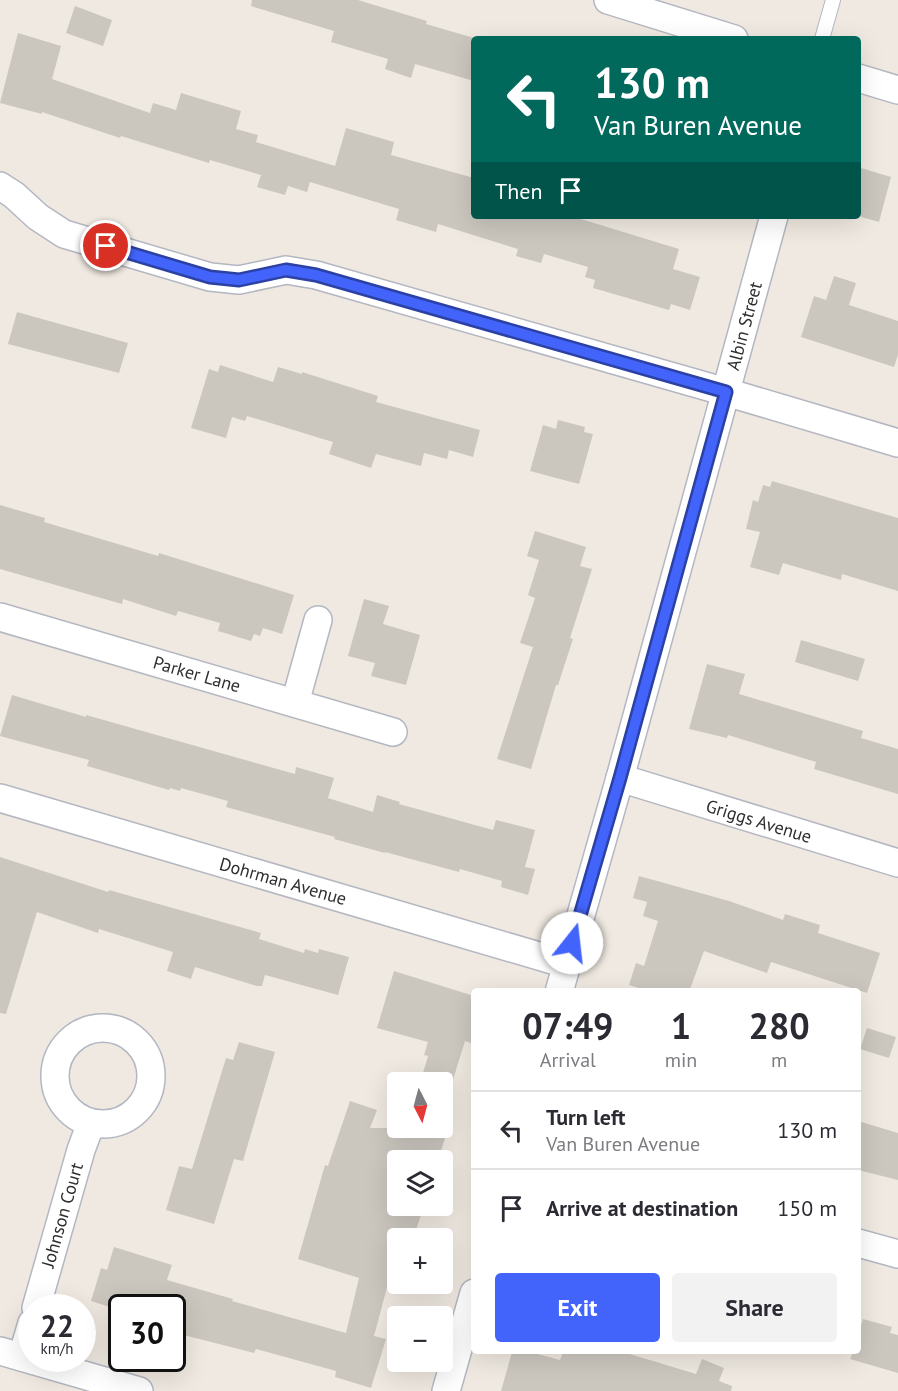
<!DOCTYPE html>
<html lang="en">
<head>
<meta charset="utf-8">
<style>
	body { margin:0; font-family:"PT Sans",sans-serif; background:#f2f2f3; color:#2b2b33; height:100vh; display:flex; flex-direction:column; font-size:22px; white-space:nowrap }
	* { box-sizing:border-box; margin:0 }
	p { font-size:20px; color:#7c7c81 }
	.icon { flex:none; width:33px; height:33px; fill:none; stroke:currentColor; stroke-width:2; stroke-linecap:round; stroke-linejoin:round }
	.map { position:relative; flex:1; overflow:hidden }
	.panel { position:absolute; left:471px; top:988px; width:390px; height:366px; display:flex; flex-direction:column; background:#fff; border-radius:6px; box-shadow:0 6px 24px #0002 }
	.panel>* { flex:none }
	.guide { position:absolute; left:471px; top:36px; width:390px; height:183px; border-radius:6px; box-shadow:0 6px 24px #0002; background:#00695c; color:#fff; overflow:hidden }
	.needle { width:39px; rotate:174deg }
	.fabs { position:absolute; left:387px; top:1072px; display:grid; gap:12px }
	.fabs a { display:grid; place-items:center; width:66px; height:66px; border-radius:6px; background:#fff; box-shadow:0 6px 24px #0002; font-size:30px }
	.speed { position:absolute; left:18px; top:1294px; display:flex; gap:12px; font-size:30px; font-weight:700; text-align:center }
	.speed>* { display:grid; place-content:center; width:78px; height:78px; border-radius:50%; background:#fff; box-shadow:0 6px 24px #0002; line-height:1 }
	.speed small { font-size:15px; font-weight:400 }
	.speed .limit { border:3px solid #111; border-radius:9px; background:#fff; color:#111 }
	.pin { position:absolute; display:grid; place-items:center; width:51px; height:51px; color:#fff; margin:-26px; border:3px solid #fff; border-radius:50%; box-shadow:0 2px 6px #0007 }
	.me { position:absolute; width:66px; margin:-33px; rotate:16deg; stroke-linejoin:round; filter:drop-shadow(0 0 4px #0008) }
	.turn { display:flex; align-items:center; gap:21px; height:126px; padding:0 24px; font-size:27px }
	.turn .icon { width:78px; height:78px; stroke-width:2.5 }
	.turn b { display:block; font-size:42px; line-height:51px }
	.then { display:flex; align-items:center; height:57px; padding:0 24px; background:#0003; gap:12px; font-size:22px }
	.eta { display:flex; justify-content:space-evenly; align-items:center; height:102px; text-align:center }
	.eta b { font-size:36px; font-weight:700; line-height:42px }
	.button { display:flex; gap:12px; margin-top:auto; padding:12px 24px }
	.button a { flex:1; height:69px; border-radius:6px; background:#4264fb; color:#fff; font-size:24px; font-weight:700; line-height:69px; text-align:center }
	.button a+a { background:#f2f2f3; color:#2b2b33 }
	ul { padding:0; list-style:none }
	li { display:flex; align-items:center; gap:18px; height:78px; padding:0 24px; border-top:2px solid #e1e1e2 }
	li div { flex:1 }
	li b { display:block; font-size:22px }
	li em { font-style:normal }
	.map>svg:first-child { display:block }
	.building { fill:#cbc7bf }
	.lines { fill:none; stroke-linecap:round; stroke-linejoin:round }
	.lane-casing { stroke:#b4b7c1; stroke-width:16 }
	.street-casing { stroke:#b4b7c1; stroke-width:30 }
	.lane { stroke:#fff; stroke-width:14 }
	.street { stroke:#fff; stroke-width:27 }
	.route-casing { stroke:#2b41a3; stroke-width:15 }
	.route { stroke:#4264fb; stroke-width:10 }
	.labels { text-anchor:middle; dominant-baseline:central; stroke-width:5; stroke-linejoin:round; paint-order:stroke }
	.street-label { font-size:18px; fill:#2e2e2e; stroke:#fff }
</style>
</head>
<body>
<div class="map">
<svg width="898" height="1391" viewBox="0 0 898 1391">
	<rect width="100%" height="100%" fill="#efe9e1"/>
	<!-- building -->
	<g class="building">
		<path d="M252,0H358L427,21L426,24L474,38V81L415,64L411,78L385,69L388,59L331,42L334,31L251,6Z"/>
		<path d="M75,6L112,20L103,46L66,33Z"/>
		<path d="M18,33L61,46L52,79L150,113L153,103L176,110L181,93L241,111L236,129L258,135L256,142L335,166L346,128L394,142L391,155L474,178V216H571L679,249L673,269L700,277L690,310L671,304L669,310L593,288L595,280L585,277L588,267L544,254L541,263L516,256L518,249L438,224L436,232L396,220L399,209L310,182L307,192L288,186L285,195L257,187L261,175L210,160L209,163L121,136L120,138L42,112V114L0,103Z"/>
		<path d="M861,168L891,177L879,222L858,216V181Z"/>
		<path d="M834,276L856,283L849,305L898,321V355L894,367L801,337L814,296L826,300Z"/>
		<path d="M17,312L128,343L119,373L8,344Z"/>
		<path d="M220,365L273,382L278,367L302,374V372L378,396L376,402L480,430L473,457L449,450L447,459L424,453L421,466L376,454L371,468L329,454L333,442L247,416L245,421L232,417L226,438L191,428L209,369L218,372Z"/>
		<path d="M558,420L585,427L584,432L593,434L579,484L530,471L543,425L556,429Z"/>
		<path d="M772,481L898,518V591L842,574L841,580L783,563L779,575L750,567L760,532L746,529L753,500L758,502L763,485L770,487Z"/>
		<path d="M0,505L45,518L44,522L158,556L159,553L294,595L282,634L263,628L260,636L254,634L251,641L218,631L220,623L178,611L176,616L123,599L122,604L0,569Z"/>
		<path d="M535,531L586,547L580,566L592,569L570,638L573,639L558,685H556L531,769L497,759L533,647L520,643L535,598L528,595L539,560L527,556Z"/>
		<path d="M364,599L389,606L383,624L420,635L406,685L371,676L375,663L348,656Z"/>
		<path d="M801,640L865,659L858,681L795,662Z"/>
		<path d="M707,664L745,674L739,694L863,731L861,738L898,749V794L814,769L816,762L728,735L727,738L689,729Z"/>
		<path d="M12,695L86,717V715L295,774L296,767L334,778L328,798L373,812L377,795L400,802L399,804L493,830L496,820L535,830L525,867L535,869L528,895L501,887L502,881L460,869L459,872L385,852V853L334,839L335,837L226,807L228,801L181,788L180,791L170,788L169,790L87,766L89,760L0,736Z"/>
		<path d="M0,857L108,892L109,890L261,933L259,939L304,953L305,949L318,953L319,949L349,957L338,995L265,975L262,986H257L195,967L191,979L167,971L173,952L99,929L98,933L37,912L6,1014L0,1013Z"/>
		<path d="M639,876L729,901L783,920L785,914L820,925L818,933L880,953L867,993L771,962L767,973L704,951L689,992H652L629,985L636,963L644,966L658,921L643,916L647,902L633,898Z"/>
		<path d="M394,971L474,996V1044L465,1041L452,1083H420L428,1056L424,1055L428,1042L377,1028Z"/>
		<path d="M867,1028L896,1037L889,1058L860,1049Z"/>
		<path d="M239,1042L275,1052L243,1161L234,1159L214,1224L166,1210L179,1166L192,1169L226,1058L233,1060Z"/>
		<path d="M350,1101L377,1110L370,1128H448L438,1161H398V1206H424L413,1239H398V1271L392,1269L374,1336L386,1339L371,1388L335,1377L336,1371L267,1352L256,1349L254,1353L172,1332V1308H113L91,1301L101,1268L107,1270L114,1247L172,1265L167,1280L233,1299L232,1301L346,1333L359,1278L298,1259L325,1165L328,1166Z"/>
		<path d="M858,1121L898,1133V1180L858,1170Z"/>
		<path d="M863,1319L892,1327L890,1333L898,1335V1373L850,1359L853,1352H858V1334Z"/>
		<path d="M512,1352H530L560,1360L563,1352H623L696,1374L702,1359L724,1368L719,1381L732,1386L731,1391H501Z"/>
	</g>
	<g class="lines">
		<!-- lane casing -->
		<g class="lane-casing">
			<path id="lane" d="M822,39L833,0"/>
		</g>
		<!-- street casing -->
		<g class="street-casing">
			<g id="street">
				<path d="M608,0L734,39"/>
				<path d="M858,78L898,90"/>
				<path d="M0,186L14,195L38,217L64,234L210,277L239,280L286,270L316,275L726,392L898,443"/>
				<path d="M0,617L393,732"/>
				<path d="M295,703L318,620"/>
				<path d="M620,778L898,863"/>
				<path d="M0,798L566,964"/>
				<path d="M559,992L620,778L774,216"/>
				<circle cx="103" cy="1076" r="48"/>
				<path d="M858,1243L898,1254"/>
				<path d="M36,1308L81,1150L91,1123"/>
				<path d="M0,1351L139,1391"/>
				<path d="M22,1357L32,1323"/>
				<path d="M446,1391L474,1293"/>
			</g>
		</g>
		<!-- lane -->
		<use href="#lane" class="lane"/>
		<!-- street -->
		<use href="#street" class="street"/>
	</g>
	<g class="lines">
		<!-- route casing -->
		<g class="route-casing">
			<path id="route" d="M106,246L210,277L239,280L286,270L316,275L726,392L620,778L572,943"/>
		</g>
		<!-- route -->
		<use href="#route" class="route"/>
	</g>
	<g class="labels">
		<!-- street labels -->
		<g class="street-label">
			<text transform="translate(744 326) rotate(-75)">Albin Street</text>
			<text transform="translate(197 674) rotate(16)">Parker Lane</text>
			<text transform="translate(759 821) rotate(17)">Griggs Avenue</text>
			<text transform="translate(283 881) rotate(16)">Dohrman Avenue</text>
			<text transform="translate(62 1215) rotate(-74)">Johnson Court</text>
		</g>
	</g>
</svg>
<div class="fabs">
<a><svg class="needle" viewBox="-14 -14 28 28"><path d="M0-13l5 13h-10z" fill="#e53935"/><path d="M0 13l5-13h-10z" fill="#7c7c81"/></svg></a>
<a><svg class="icon" aria-label="layers" viewBox="0 0 24 24"><path d="M12 4l9 5-9 5-9-5zM3 14l9 5 9-5"/></svg></a>
<a>+</a>
<a>−</a>
</div>
<div class="speed"><div>22<small>km/h</small></div><div class="limit">30</div></div>
<div class="pin" style="left:106px;top:246px;background:#d93025"><svg class="icon" aria-label="arrive" viewBox="0 0 24 24"><path d="M6 21V4h12l-3 4 3 4H6"/></svg></div>
<svg class="me" style="left:572px;top:943px" viewBox="-20 -20 40 40"><circle r="19" fill="#fff"/><path d="M0-13L10 11 0 6-10 11z" fill="#4264fb"/></svg>
<div class="guide">
<div class="turn"><svg class="icon" aria-label="left" viewBox="0 0 24 24"><path d="M17 20v-9H6M10 6l-5 5 5 5"/></svg><div><b>130 m</b>Van Buren Avenue</div></div>
<div class="then">Then<svg class="icon" aria-label="arrive" viewBox="0 0 24 24"><path d="M6 21V4h12l-3 4 3 4H6"/></svg></div>
</div>
<section class="panel">
<div class="eta">
<div><b>07:49</b><p>Arrival</p></div>
<div><b>1</b><p>min</p></div>
<div><b>280</b><p>m</p></div>
</div>
<ul>
<li><svg class="icon" aria-label="left" viewBox="0 0 24 24"><path d="M17 20v-9H6M10 6l-5 5 5 5"/></svg><div><b>Turn left</b><p>Van Buren Avenue</p></div><em>130 m</em></li>
<li><svg class="icon" aria-label="arrive" viewBox="0 0 24 24"><path d="M6 21V4h12l-3 4 3 4H6"/></svg><div><b>Arrive at destination</b></div><em>150 m</em></li>
</ul>
<div class="button"><a>Exit</a><a>Share</a></div>
</section>
</div>
</body>
</html>
